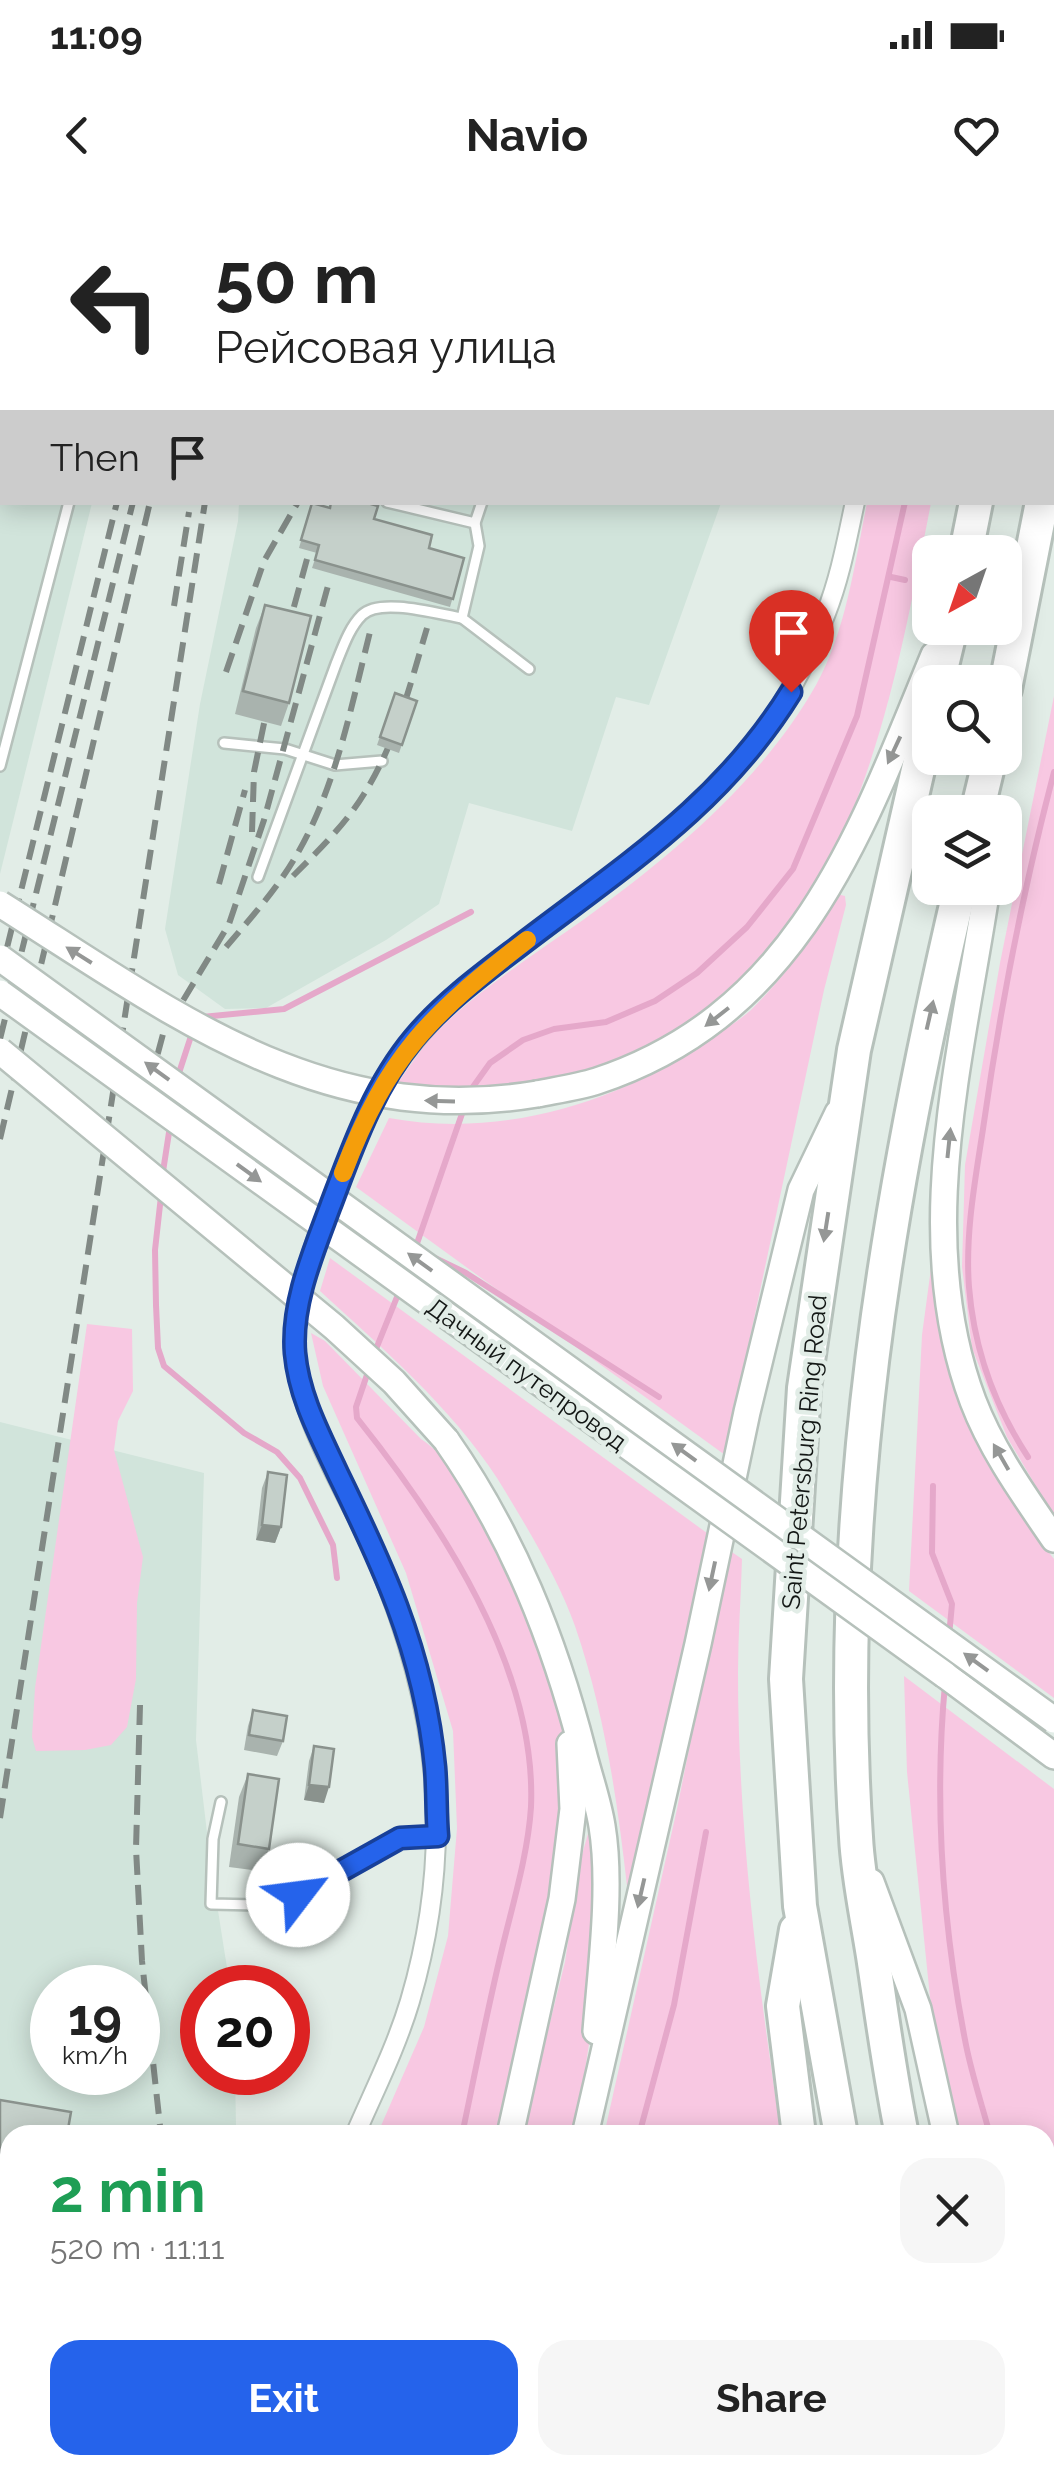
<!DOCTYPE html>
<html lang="en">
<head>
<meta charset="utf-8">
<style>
	body { margin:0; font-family:Raleway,sans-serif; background:#f6f6f6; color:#222; height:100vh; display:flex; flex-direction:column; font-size:38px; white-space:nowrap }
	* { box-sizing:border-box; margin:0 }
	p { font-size:32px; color:#767676 }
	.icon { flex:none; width:55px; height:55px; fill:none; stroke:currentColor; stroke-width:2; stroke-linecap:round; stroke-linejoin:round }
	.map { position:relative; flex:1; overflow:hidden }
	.sheet { position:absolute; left:0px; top:1925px; width:1055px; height:350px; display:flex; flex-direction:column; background:#fff; border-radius:30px 30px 0 0; box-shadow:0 5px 25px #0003 }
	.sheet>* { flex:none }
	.banner { position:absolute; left:0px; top:0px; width:1055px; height:305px; box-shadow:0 5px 25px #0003; background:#fff; color:#222; overflow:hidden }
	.needle { width:65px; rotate:220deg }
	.controls { position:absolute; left:912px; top:335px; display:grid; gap:20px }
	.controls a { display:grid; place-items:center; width:110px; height:110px; border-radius:20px; background:#fff; box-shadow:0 5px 25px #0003; font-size:50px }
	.speed { position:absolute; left:30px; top:1765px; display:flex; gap:20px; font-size:50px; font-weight:700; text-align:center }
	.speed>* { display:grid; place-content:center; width:130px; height:130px; border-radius:50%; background:#fff; box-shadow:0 5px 25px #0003; line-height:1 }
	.speed small { font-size:25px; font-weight:400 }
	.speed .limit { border:15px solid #d22; background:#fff; color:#111 }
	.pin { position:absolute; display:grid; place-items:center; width:85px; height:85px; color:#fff; margin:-102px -42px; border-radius:50% 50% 50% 0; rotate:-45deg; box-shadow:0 0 10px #0007 }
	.pin .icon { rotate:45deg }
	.me { position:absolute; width:110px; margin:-55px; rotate:60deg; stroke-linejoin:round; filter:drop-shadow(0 0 8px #0008) }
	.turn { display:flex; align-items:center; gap:35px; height:210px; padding:0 50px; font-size:45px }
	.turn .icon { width:130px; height:130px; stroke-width:2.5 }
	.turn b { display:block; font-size:70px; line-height:85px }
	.then { display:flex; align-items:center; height:95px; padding:0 50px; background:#0003; gap:20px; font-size:38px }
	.round { display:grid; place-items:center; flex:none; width:105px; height:105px; border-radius:30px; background:#f6f6f6 }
	.headline { display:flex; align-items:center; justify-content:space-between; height:170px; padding:0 50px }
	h1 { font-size:60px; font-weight:700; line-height:75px; color:#1e9e55 }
	.cta { display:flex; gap:20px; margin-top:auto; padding:20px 50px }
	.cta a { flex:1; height:115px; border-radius:30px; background:#2563eb; color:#fff; font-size:40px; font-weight:700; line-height:115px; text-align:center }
	.cta a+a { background:#f6f6f6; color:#222 }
	.status { display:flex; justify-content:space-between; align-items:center; height:70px; padding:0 50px; background:#fff; direction:ltr }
	.status svg { height:28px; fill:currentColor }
	header { display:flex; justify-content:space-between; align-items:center; height:130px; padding:0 50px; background:#fff; font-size:45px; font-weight:700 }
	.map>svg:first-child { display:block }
	.built { fill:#d1e4db; fill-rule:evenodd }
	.green { fill:#f8c8e2 }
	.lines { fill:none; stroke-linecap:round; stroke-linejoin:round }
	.stream { stroke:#e5a8ca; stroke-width:6 }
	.service-casing { stroke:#b6c1bb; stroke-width:14 }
	.minor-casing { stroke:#b6c1bb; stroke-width:22 }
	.secondary-casing { stroke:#b6c1bb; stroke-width:30 }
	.motorway-casing { stroke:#b6c1bb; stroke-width:38 }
	.service { stroke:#fff; stroke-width:9 }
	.minor { stroke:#fff; stroke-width:18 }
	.secondary { stroke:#fff; stroke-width:25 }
	.motorway { stroke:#fff; stroke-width:32 }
	.rail { stroke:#818985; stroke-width:6; stroke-dasharray:20 10; stroke-linecap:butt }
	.secondary-bridge-casing { stroke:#b6c1bb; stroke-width:30; stroke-linecap:butt }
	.secondary-bridge { stroke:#fff; stroke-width:25 }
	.wall { fill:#a9b3ae }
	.shaded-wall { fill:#8a928d }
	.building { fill:#c5d0ca; stroke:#8a928d; stroke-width:2.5 }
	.oneway { fill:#959796 }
	.route-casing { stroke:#184099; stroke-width:25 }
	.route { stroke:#2563eb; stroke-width:18 }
	.slow { stroke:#f59e0b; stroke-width:18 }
	.labels { text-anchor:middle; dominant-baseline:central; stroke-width:9; stroke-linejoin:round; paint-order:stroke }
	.street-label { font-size:25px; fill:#131715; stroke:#e2ede7 }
</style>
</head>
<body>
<div class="status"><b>11:09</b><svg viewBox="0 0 49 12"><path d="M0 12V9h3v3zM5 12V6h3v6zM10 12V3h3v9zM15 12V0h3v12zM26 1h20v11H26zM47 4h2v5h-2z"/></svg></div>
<header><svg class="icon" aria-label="back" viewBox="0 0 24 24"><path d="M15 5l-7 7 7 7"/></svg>Navio<svg class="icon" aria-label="heart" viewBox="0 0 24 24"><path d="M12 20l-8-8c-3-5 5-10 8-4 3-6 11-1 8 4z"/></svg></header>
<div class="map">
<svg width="1054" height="2275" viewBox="0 0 1054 2275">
	<rect width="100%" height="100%" fill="#e2ede7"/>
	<!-- built -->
	<g class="built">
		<path d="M0,0H168L2,2V302L92,303L0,674Z"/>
		<path d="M292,0H816L291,2Z"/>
		<path d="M239,303H721L649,505L616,497L572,631L469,603L439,704L386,740L266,808L225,809L178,775L165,729L200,504L238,321Z"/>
		<path d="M0,1222L204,1273L196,1540L211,1666L230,1787L202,1788V1872L235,1873L236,1925V1935H10V2265H209L208,2275H0ZM52,1788H138V1872H52Z"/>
	</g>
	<!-- green -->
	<g class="green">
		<path d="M867,303H931C891,506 853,745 648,848C599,873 544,890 488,891C458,891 427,886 397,884C407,870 417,855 428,841C467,797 535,754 583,720C672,655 761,582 816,485C846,431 855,362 867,303Z"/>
		<path d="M1054,496V1317L1007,1237L972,1148L962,1067L965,965L1000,763Z"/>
		<path d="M837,694L845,696L846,705L824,790L725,1255L356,987L389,918C502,939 621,902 714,837C726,828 740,820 751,810C785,776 815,737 837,694Z"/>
		<path d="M934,1046L980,1244L1026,1323L1054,1359V1498L909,1391L922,1135Z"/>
		<path d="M330,1058L711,1336L632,1684L627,1686C617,1597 604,1511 575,1426C559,1380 523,1320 497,1278C451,1207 382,1148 320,1091Z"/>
		<path d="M87,1124L132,1129L133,1191L118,1221L114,1250L143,1357L137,1403L136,1479L127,1527L111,1545L85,1550L36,1551L32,1537L35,1488Z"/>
		<path d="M311,1133L325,1141L421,1239C459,1265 479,1309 499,1349C531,1410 563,1499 566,1568C568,1614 558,1658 549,1704C534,1782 515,1858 496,1935H377L424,1827L448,1736L457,1628L453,1531L406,1373L323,1186Z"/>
		<path d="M729,1350L742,1359C741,1397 738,1435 738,1473C738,1627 758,1782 781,1935H604L677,1609Z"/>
		<path d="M904,1476L1054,1589V2089L1045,2080V1935H957L940,1895L907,1572Z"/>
		<path d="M589,1630L598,1634L591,1831L575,1935H522L565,1762L580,1662Z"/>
		<path d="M1045,2140L1054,2146V2270L1045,2249Z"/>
		<path d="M249,2265H418L416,2275H247Z"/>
		<path d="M530,2265H814L813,2275H528Z"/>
	</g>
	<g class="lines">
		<!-- stream -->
		<g class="stream">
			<path d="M963,2V0"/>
			<path d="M891,377L905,380"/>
			<path d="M202,817L284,809L471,712"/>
			<path d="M177,879L193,830"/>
			<path d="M470,891L490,863L523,840L554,829L606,822L655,801L697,773L747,727L793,669L857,516L905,302"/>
			<path d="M162,978L170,926"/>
			<path d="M161,996L155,1050L156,1105L158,1148L164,1166L244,1233L277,1252L300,1278L333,1345L337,1378"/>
			<path d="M414,1052L464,908"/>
			<path d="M435,1058L466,1073L659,1197"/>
			<path d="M374,1154L399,1092"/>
			<path d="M370,1166L356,1207L357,1218C440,1322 537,1467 531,1607C528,1654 513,1703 502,1749C487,1811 475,1873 462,1935"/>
			<path d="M1028,1257C994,1205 974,1149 969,1087C965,1034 975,981 983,929C1000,809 1023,690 1054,572"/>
			<path d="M933,1286L932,1353L952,1404L949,1436"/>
			<path d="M945,1484C934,1603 943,1728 966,1845C972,1875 982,1905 990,1935"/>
			<path d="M639,1935L674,1805L706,1632"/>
			<path d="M1045,2050L1054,2061"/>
			<path d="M384,2275L387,2265"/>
			<path d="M549,2275L551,2265"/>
			<path d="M753,2275L754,2265"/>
		</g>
		<!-- service casing -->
		<g class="service-casing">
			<g id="service">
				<path d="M119,0L120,2"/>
				<path d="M383,2L384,0"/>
				<path d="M574,2V0"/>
				<path d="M387,302L475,323L482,302"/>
				<path d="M475,323L479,346L462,418L529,469"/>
				<path d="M224,543L285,549L335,565L382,561"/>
				<path d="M0,566L69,302"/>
				<path d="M258,677L336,464C343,447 349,428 362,415C380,397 438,414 462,418"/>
				<path d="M221,1602L213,1639L211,1704L260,1705L298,1695L400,1638L435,1636"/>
				<path d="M2,2275L10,2225"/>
				<path d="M62,2275L64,2265"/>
			</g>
		</g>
		<!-- minor casing -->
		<g class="minor-casing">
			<g id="minor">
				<path d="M910,2L911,0"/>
				<path d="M355,1935C374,1891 396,1848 410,1801C456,1644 439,1507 376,1357C348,1292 301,1225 295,1153C290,1084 340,979 367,914C407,830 475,778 548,724C676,629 767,569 826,413C840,378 847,339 855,302"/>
				<path d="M230,2275L232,2265"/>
			</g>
		</g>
		<!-- secondary casing -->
		<g class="secondary-casing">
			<g id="secondary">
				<path d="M987,688C962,855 911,1036 973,1201C992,1251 1024,1295 1054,1339"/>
				<path d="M537,894C557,890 578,887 597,881C799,814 860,634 934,455"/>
				<path d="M446,1240C513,1336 554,1439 583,1552C589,1576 598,1601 602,1626C612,1686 601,1769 596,1831"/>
				<path d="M945,1475L1054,1556"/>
				<path d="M871,1682L918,1809L946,1935"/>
				<path d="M510,1935L562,1699L573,1609L570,1544"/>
				<path d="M585,1935L698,1444L747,1212L801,990L838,913"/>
				<path d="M1045,2121L1054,2129"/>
				<path d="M428,2275L430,2265"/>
				<path d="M508,2275L510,2265"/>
			</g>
		</g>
		<!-- motorway casing -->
		<g class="motorway-casing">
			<g id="motorway">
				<path d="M1033,2V0"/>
				<path d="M1052,244L1054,235"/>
				<path d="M966,352L976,302"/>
				<path d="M938,482L951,428"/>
				<path d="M1005,489L1042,302"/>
				<path d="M977,612L990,558"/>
				<path d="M796,1730L783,1806L799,1935"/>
				<path d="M841,1935L800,1706L786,1479L804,1188L854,850L930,517"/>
				<path d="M902,1935C890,1876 882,1816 873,1756C867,1717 858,1677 856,1637C834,1315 887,999 960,688"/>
				<path d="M939,2265L943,2275"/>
				<path d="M1000,2265L1003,2275"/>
				<path d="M826,2275V2265"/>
			</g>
		</g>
		<!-- service -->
		<use href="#service" class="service"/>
		<!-- minor -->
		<use href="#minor" class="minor"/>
		<!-- secondary -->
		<use href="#secondary" class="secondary"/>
		<!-- motorway -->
		<use href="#motorway" class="motorway"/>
		<!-- rail -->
		<g class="rail">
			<path d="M7,2V0"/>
			<path d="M191,2V0"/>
			<path d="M207,2L208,0"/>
			<path d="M223,2L224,0"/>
			<path d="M246,2L247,0"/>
			<path d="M266,2V0"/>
			<path d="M403,2V0"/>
			<path d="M0,33L2,22"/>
			<path d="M174,406L189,312"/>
			<path d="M286,436L307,359"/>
			<path d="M226,472L264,361L298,302"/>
			<path d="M252,632L254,572L270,494"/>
			<path d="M293,676C318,651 345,625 364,594C396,543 410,485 427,428"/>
			<path d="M219,684L245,590"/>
			<path d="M226,747C250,719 277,689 296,656C337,586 352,502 372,424"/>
			<path d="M0,776L117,302"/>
			<path d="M0,839L133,302"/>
			<path d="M150,883L163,834L229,724L264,620L329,382"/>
			<path d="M0,939L150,302"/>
			<path d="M140,1505L136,1649L142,1761L161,1935"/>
			<path d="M0,1618L205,302"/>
			<path d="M144,2275L145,2265"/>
		</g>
		<!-- secondary-bridge casing -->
		<g class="secondary-bridge-casing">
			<g id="secondary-bridge">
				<path d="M0,704C172,812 321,930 537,894"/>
				<path d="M0,758L1054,1520"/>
				<path d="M0,793L945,1475"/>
				<path d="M0,851L334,1127L394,1182L446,1240"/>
			</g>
		</g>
		<!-- secondary-bridge -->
		<use href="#secondary-bridge" class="secondary-bridge"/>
	</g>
	<!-- wall -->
	<g class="wall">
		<path d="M335,0H354L353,2Z"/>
		<path d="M423,0H472L471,2H422Z"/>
		<path d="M312,303L374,319L429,348L464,358L450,407L312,368L317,353L299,348Z"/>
		<path d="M265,405L289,503L281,526L235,514L256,428Z"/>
		<path d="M395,493L417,501L399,553L377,545Z"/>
		<path d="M268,1272L281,1327L275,1343L256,1340L262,1288Z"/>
		<path d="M253,1510L283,1541L277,1556L244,1550L248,1526Z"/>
		<path d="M314,1546L324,1603L304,1600L309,1561Z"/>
		<path d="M248,1574L269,1649L260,1671L229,1667L239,1597Z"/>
		<path d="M0,1900L10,1935V2001L0,1999Z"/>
	</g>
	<!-- shaded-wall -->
	<g class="shaded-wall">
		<path d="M262,1325L281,1327L275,1343L256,1340Z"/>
		<path d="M309,1585L329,1587L324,1603L304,1600Z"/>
		<path d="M103,1873H120L117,1881H100Z"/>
	</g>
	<!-- building -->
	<g class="building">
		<path d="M331,302H364L378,306L374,319L432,335L429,348L464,358L453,399L315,360L319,345L301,340L312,303L330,308Z"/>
		<path d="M265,405L311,416L289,503L243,491Z"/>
		<path d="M395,493L417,501L402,545L380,537Z"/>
		<path d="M268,1272L287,1275L281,1327L262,1325Z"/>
		<path d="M253,1510L287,1516L283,1541L249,1535Z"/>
		<path d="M314,1546L334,1549L329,1587L309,1585Z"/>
		<path d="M248,1574L279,1579L269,1649L238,1644Z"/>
		<path d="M0,1900L71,1912L67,1935H10V1993L0,1991Z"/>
	</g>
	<!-- one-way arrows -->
	<defs><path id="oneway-solid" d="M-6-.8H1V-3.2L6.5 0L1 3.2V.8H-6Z" transform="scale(2.5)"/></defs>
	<g class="oneway">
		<use href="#oneway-solid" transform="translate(894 550) rotate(115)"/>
		<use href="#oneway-solid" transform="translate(79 755) rotate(-148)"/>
		<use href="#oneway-solid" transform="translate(930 815) rotate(-77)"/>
		<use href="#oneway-solid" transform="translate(717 817) rotate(142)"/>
		<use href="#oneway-solid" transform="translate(157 871) rotate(-144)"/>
		<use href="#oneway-solid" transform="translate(440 901) rotate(-178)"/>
		<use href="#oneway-solid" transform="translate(949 943) rotate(-84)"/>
		<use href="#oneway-solid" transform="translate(249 973) rotate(36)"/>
		<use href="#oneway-solid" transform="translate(826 1027) rotate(99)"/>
		<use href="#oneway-solid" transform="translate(420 1062) rotate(-144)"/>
		<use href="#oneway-solid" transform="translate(684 1252) rotate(-144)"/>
		<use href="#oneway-solid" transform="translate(1001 1257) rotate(-120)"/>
		<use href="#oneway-solid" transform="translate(712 1376) rotate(102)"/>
		<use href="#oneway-solid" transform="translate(976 1462) rotate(-144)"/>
		<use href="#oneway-solid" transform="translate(641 1693) rotate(103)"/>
	</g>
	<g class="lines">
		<!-- route casing -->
		<g class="route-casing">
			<path id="route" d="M298,1695L400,1638L438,1636C436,1613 437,1590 435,1567C430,1513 416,1457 397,1406C380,1361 359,1317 338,1274C320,1235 299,1197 295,1153C291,1104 313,1053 330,1007C352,949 373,887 414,838C445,801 484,773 522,744C624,666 722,604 791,492"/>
		</g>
		<!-- route -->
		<use href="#route" class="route"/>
		<!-- slow -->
		<path class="slow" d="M343,973C388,855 429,816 527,740"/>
	</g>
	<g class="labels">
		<!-- street labels -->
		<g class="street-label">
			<text transform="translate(527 1174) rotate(36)">Дачный путепровод</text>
			<text transform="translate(804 1252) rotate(-85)">Saint Petersburg Ring Road</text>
		</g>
	</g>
</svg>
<div class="controls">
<a><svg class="needle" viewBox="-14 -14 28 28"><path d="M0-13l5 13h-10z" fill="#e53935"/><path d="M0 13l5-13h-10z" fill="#767676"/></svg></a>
<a><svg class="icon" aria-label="search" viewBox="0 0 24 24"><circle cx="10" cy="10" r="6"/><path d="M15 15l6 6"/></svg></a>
<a><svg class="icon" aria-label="layers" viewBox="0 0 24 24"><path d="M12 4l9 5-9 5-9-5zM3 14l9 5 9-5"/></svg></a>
</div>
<div class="speed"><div>19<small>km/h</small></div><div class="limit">20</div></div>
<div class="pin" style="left:791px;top:492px;background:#d93025"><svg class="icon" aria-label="arrive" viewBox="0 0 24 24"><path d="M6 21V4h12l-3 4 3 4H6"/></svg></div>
<svg class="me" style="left:298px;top:1695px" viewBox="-20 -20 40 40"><circle r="19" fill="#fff"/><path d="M0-13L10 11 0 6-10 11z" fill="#2563eb"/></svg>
<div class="banner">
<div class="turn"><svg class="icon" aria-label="left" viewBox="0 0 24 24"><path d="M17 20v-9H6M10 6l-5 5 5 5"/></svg><div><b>50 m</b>Рейсовая улица</div></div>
<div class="then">Then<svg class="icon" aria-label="arrive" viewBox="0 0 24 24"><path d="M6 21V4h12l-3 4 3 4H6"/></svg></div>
</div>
<section class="sheet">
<div class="headline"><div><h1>2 min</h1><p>520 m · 11:11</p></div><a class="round"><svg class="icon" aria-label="close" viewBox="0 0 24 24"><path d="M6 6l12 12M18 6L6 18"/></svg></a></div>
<div class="cta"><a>Exit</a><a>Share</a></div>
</section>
</div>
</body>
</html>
